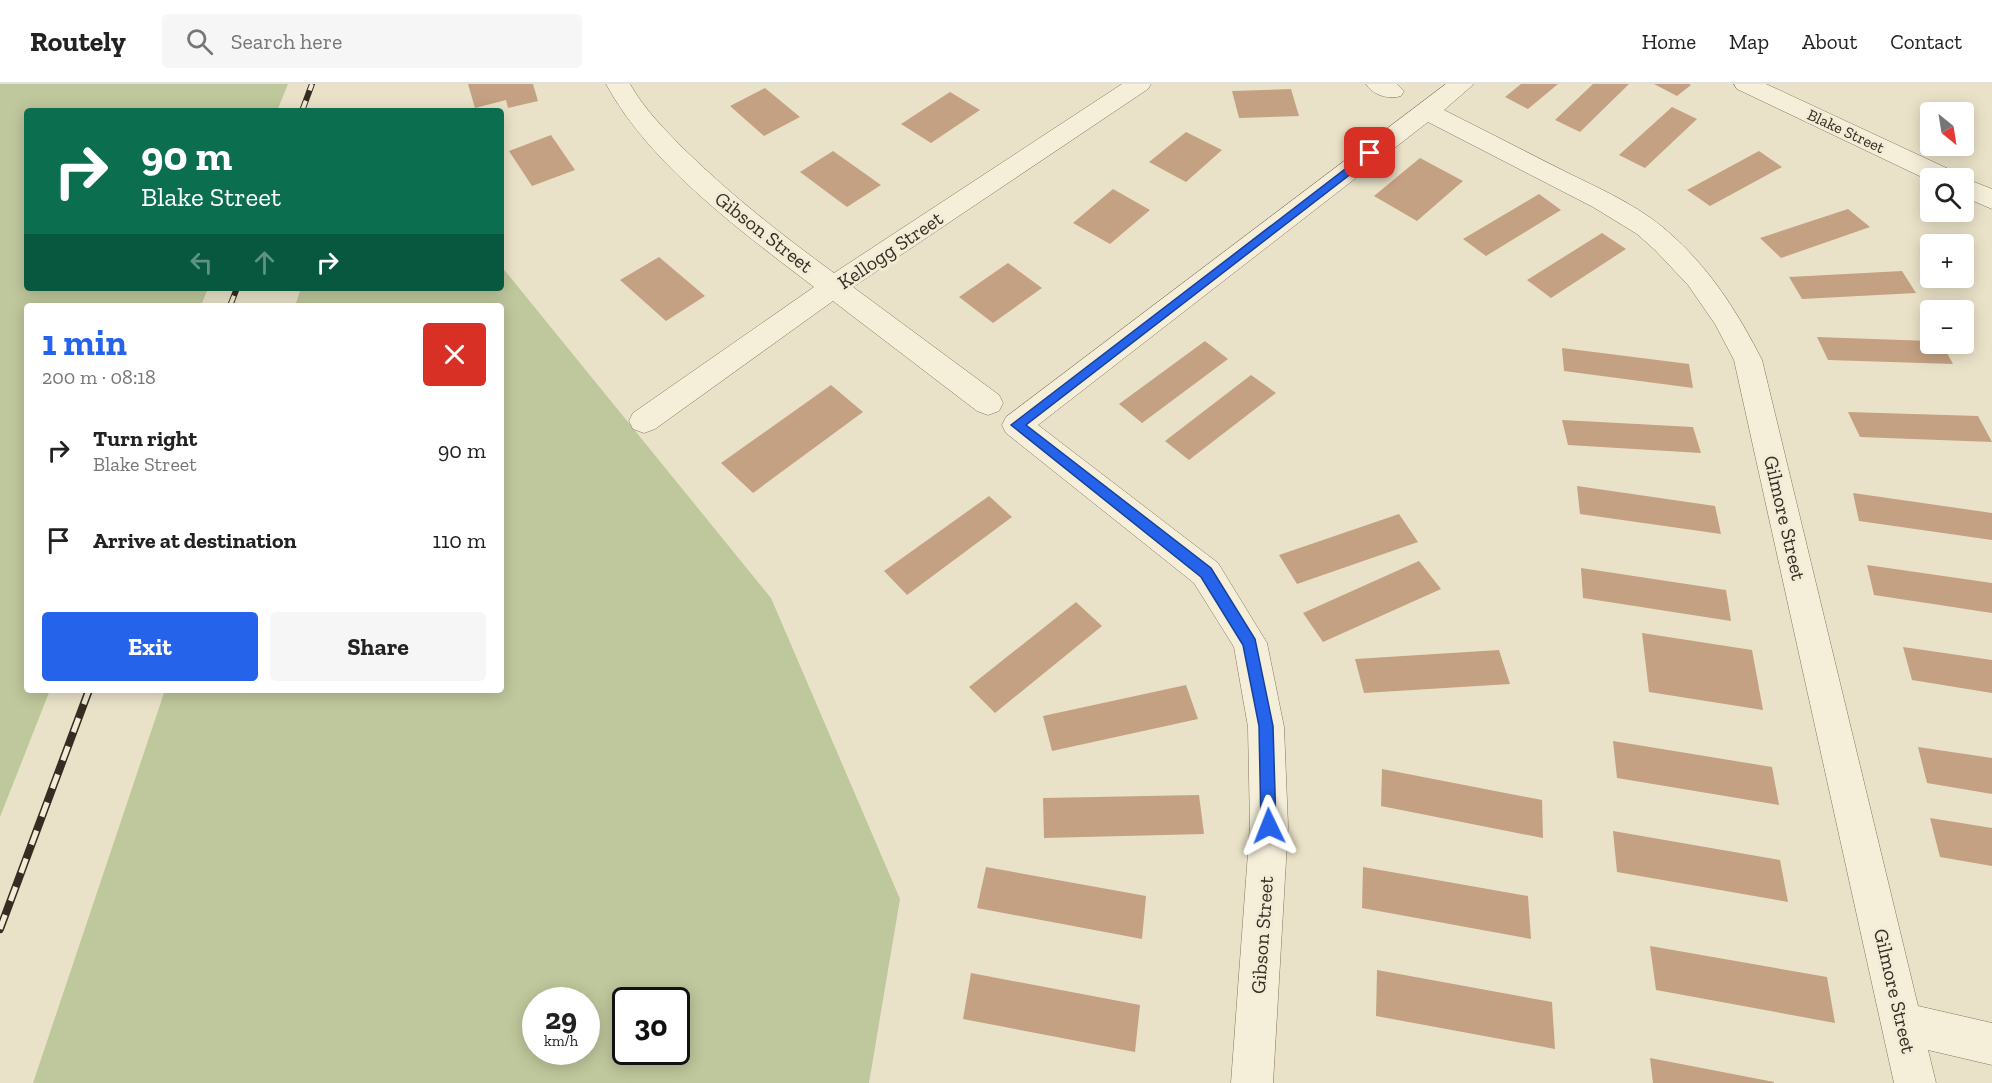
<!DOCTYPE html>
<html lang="en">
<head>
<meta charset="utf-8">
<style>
	body { margin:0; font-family:"Zilla Slab",serif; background:#f6f6f6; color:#222; height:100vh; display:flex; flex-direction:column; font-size:22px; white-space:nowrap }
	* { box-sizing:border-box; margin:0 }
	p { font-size:20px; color:#767676 }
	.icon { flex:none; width:33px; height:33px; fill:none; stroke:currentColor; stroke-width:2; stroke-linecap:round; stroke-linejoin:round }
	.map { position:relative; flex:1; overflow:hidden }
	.sheet { position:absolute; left:24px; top:219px; width:480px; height:390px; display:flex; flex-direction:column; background:#fff; border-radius:6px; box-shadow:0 3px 15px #0003 }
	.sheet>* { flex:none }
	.guide { position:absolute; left:24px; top:24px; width:480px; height:183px; border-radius:6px; box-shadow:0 3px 15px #0003; background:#0b6e4f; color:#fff; overflow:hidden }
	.needle { width:39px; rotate:150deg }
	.fabs { position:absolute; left:1920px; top:18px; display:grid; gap:12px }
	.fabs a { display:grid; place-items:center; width:54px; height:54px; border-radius:6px; background:#fff; box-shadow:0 3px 15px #0003; font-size:30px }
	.speed { position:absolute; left:522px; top:903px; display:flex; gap:12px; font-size:30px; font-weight:700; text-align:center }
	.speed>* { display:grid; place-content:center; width:78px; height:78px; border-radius:50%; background:#fff; box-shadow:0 3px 15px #0003; line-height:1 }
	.speed small { font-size:15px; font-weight:400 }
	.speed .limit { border:3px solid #111; border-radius:9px; background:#fff; color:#111 }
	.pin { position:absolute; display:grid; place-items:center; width:51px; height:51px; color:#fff; margin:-26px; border-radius:12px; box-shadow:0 3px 9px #0006 }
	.me { position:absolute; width:66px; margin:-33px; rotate:358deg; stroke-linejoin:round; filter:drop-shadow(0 0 4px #0008) }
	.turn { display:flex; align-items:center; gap:21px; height:126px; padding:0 18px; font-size:27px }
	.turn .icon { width:78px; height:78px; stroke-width:2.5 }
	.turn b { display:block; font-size:42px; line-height:51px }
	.lanes { display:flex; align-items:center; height:57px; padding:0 18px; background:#0003; justify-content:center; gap:30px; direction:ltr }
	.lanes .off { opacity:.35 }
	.round { display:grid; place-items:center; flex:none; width:63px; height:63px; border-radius:6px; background:#f6f6f6 }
	.summary { display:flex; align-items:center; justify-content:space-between; height:102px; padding:0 18px }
	h1 { font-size:36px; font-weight:700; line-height:45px; color:#2563eb }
	.action { display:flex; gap:12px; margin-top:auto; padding:12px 18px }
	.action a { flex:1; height:69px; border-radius:6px; background:#2563eb; color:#fff; font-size:24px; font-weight:700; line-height:69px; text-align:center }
	.action a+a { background:#f6f6f6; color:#222 }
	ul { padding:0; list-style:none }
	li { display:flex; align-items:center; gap:18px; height:90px; padding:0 18px }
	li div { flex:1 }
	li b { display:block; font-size:22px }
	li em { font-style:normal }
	header { display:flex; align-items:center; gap:36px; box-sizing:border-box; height:84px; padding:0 30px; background:#fff; border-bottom:2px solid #e0e0e0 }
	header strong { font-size:28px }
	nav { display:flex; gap:33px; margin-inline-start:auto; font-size:21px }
	.search { width:420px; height:54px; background:#f6f6f6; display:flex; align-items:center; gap:15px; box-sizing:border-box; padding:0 21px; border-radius:6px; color:#767676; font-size:22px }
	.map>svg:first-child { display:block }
	.green { fill:#bfc79c; fill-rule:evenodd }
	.building { fill:#c4a182 }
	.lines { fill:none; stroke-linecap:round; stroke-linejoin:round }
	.minor-casing { stroke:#84755f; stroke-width:1 }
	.minor { fill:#f5efda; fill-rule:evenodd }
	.rail-far1-casing { stroke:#362c21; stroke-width:6 }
	.rail-casing { stroke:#362c21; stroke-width:8 }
	.rail-far1 { stroke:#f2ecd6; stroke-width:4; stroke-dasharray:11; stroke-linecap:butt }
	.rail { stroke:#f2ecd6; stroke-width:5; stroke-dasharray:15; stroke-linecap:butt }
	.route { fill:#2563eb; stroke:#184099; stroke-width:1.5 }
	.labels { text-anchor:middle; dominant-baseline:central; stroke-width:6; stroke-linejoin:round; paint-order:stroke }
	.far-street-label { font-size:16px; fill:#362c21; stroke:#f2ecd6 }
	.street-label { font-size:20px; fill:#362c21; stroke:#f2ecd6 }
</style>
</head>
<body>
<header>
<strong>Routely</strong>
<div class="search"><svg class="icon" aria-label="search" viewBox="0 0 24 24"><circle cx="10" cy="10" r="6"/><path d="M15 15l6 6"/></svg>Search here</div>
<nav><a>Home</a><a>Map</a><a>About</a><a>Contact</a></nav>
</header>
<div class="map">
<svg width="1992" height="999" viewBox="0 0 1992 999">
	<rect width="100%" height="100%" fill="#eae2c8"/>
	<!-- green -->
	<g class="green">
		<path d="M0,0H288L277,27H27V204H208L201,222H27V606H50L0,733Z"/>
		<path d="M501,182L771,514L900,815L869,999H33L165,606H501V222H295L301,204H501ZM536,916H586V968H536ZM626,916H676V968H626Z"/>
	</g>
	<!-- building -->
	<g class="building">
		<path d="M468,0H533L538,17L508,24L506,16L475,24Z"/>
		<path d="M1521,0H1558L1528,25L1505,13Z"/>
		<path d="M1593,0H1629L1580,48L1555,36Z"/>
		<path d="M1654,0H1689L1691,1L1677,12Z"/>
		<path d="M765,4L800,33L764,52L730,22Z"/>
		<path d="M1291,5L1299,32L1239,34L1232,7Z"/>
		<path d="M950,8L980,26L931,59L901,40Z"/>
		<path d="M1672,23L1697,35L1645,84L1619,71Z"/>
		<path d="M1186,48L1222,66L1186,98L1149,78Z"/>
		<path d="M551,51L575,86L532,102L509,67Z"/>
		<path d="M833,67L881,101L847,123L800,88Z"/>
		<path d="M1759,67L1782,83L1710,122L1687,106Z"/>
		<path d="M1420,74L1463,97L1417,137L1374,112Z"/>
		<path d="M1113,105L1150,126L1110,160L1073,139Z"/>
		<path d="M1539,110L1561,126L1486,172L1463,155Z"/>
		<path d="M1848,125L1870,143L1781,174L1760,154Z"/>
		<path d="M1602,149L1626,165L1551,214L1527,196Z"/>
		<path d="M659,173L705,212L666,237L620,196Z"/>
		<path d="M1008,179L1042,204L993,239L959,213Z"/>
		<path d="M1902,187L1916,209L1802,215L1789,193Z"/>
		<path d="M1817,253L1930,257V260H1942L1953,280L1828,276Z"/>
		<path d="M1205,257L1228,275L1142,339L1119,320Z"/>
		<path d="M1562,264L1689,280L1693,304L1564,287Z"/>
		<path d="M1251,291L1276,309L1189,376L1165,357Z"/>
		<path d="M831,301L863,328L753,409L721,379Z"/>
		<path d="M1848,328L1978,332L1992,358L1860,353Z"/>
		<path d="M1562,336L1693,343L1701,369L1568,361Z"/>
		<path d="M1577,402L1715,422L1721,450L1580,430Z"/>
		<path d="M1853,409L1992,429V456L1859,437Z"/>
		<path d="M989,412L1012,433L907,511L884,487Z"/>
		<path d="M1399,430L1418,458L1297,500L1279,471Z"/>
		<path d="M1419,477L1441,505L1323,558L1303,529Z"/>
		<path d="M1867,481L1992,499V529L1874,511Z"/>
		<path d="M1581,484L1726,506L1731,537L1583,514Z"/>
		<path d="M1076,518L1102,542L995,629L969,603Z"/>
		<path d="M1642,549L1752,566L1763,626L1649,608Z"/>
		<path d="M1903,563L1992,576V609L1912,596Z"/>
		<path d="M1499,566L1510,600L1364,609L1355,575Z"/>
		<path d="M1186,601L1198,635L1052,667L1043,632Z"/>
		<path d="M1613,657L1772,683L1779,721L1617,694Z"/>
		<path d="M1918,663L1992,674V710L1927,699Z"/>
		<path d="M1382,685L1542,716L1543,754L1381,722Z"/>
		<path d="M1199,711L1204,750L1044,754L1043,714Z"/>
		<path d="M1930,734L1992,744V782L1940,773Z"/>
		<path d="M1613,747L1780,776L1788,818L1617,788Z"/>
		<path d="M986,783L1146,812L1142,855L977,824Z"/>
		<path d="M1363,783L1528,812L1531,855L1362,824Z"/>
		<path d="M1650,862L1827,893L1835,939L1656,906Z"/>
		<path d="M1377,886L1552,918L1555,965L1376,932Z"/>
		<path d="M971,889L1140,921L1135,968L963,935Z"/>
		<path d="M1650,974L1774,998V999H1653Z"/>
	</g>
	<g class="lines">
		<!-- minor casing -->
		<g class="minor-casing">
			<g id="minor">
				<path d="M606,0H630C644,25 666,47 686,67C732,112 782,151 834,189L1122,0H1151L1148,5L853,203L999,311L1003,319L999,327L988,331L977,327L833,217L655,345L644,349L633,345L629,337L633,329L814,203C742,148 649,80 606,0Z"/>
				<path d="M1366,0H1397L1404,7L1401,12C1388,16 1373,11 1366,0Z"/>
				<path d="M1446,0H1474L1444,26C1486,47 1528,69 1570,90C1607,108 1645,125 1675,154C1713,189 1739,231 1762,276L1918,922L1992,939V981L1928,966L1936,999H1894L1734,276L1715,240L1688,201L1655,166L1637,150L1593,123L1428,38L1038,341L1218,479L1267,559L1284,643L1288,742L1273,999H1231L1250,742L1248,643L1234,563L1194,499L1006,349L1002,341L1006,333Z"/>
				<path d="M1734,0H1766L1955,88L1959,94H1930V97L1737,5Z"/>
				<path d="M1963,94H1964L1992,105V125L1964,113Z"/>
			</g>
		</g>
		<!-- minor -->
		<use href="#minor" class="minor"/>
		<!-- rail-far1 casing -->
		<g class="rail-far1-casing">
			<g id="rail-far1">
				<path d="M302,27L312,0"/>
				<path d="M230,222L237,204"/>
			</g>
		</g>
		<!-- rail casing -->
		<g class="rail-casing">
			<path id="rail" d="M0,845L89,606"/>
		</g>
		<!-- rail-far1 -->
		<use href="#rail-far1" class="rail-far1"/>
		<!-- rail -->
		<use href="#rail" class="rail"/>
	</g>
	<!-- route -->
	<path class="route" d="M1370,66L1376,69L1374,72L1026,341L1211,484L1255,555L1273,642L1276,742L1274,747L1269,749L1263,747L1261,742L1259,642L1243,561L1201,493L1011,341Z"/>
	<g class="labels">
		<!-- far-street labels -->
		<g class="far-street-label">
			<text transform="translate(1846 47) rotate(25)">Blake Street</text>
		</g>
		<!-- street labels -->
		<g class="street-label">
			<text transform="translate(764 148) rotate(38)">Gibson Street</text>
			<text transform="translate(890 166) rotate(-34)">Kellogg Street</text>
			<text transform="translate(1785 434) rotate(77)">Gilmore Street</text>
			<text transform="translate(1262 851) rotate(-86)">Gibson Street</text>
			<text transform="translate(1895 907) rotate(77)">Gilmore Street</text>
		</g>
	</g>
</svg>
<div class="fabs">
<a><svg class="needle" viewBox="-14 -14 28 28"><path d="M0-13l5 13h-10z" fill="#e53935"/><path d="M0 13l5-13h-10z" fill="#767676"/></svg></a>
<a><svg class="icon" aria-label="search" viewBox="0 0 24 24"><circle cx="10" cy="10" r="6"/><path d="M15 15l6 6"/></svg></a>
<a>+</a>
<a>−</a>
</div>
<div class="speed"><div>29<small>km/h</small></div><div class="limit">30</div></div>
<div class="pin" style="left:1370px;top:69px;background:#d93025"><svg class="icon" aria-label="arrive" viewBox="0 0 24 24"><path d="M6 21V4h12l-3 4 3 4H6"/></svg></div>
<svg class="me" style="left:1269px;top:742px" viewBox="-20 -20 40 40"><path d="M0-17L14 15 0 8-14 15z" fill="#2563eb" stroke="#fff" stroke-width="4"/></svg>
<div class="guide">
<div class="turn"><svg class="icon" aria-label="right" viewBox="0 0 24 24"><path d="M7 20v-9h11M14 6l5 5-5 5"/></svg><div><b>90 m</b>Blake Street</div></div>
<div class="lanes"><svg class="icon off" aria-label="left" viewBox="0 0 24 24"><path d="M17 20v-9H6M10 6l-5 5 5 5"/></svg><svg class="icon off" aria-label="ahead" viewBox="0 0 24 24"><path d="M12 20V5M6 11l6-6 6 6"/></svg><svg class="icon" aria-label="right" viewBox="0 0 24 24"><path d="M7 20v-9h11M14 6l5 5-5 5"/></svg></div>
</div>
<section class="sheet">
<div class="summary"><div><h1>1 min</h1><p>200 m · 08:18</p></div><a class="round" style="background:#d93025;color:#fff"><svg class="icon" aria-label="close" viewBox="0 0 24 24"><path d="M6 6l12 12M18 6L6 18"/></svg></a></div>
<ul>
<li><svg class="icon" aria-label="right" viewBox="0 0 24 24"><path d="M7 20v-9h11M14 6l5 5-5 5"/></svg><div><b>Turn right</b><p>Blake Street</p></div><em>90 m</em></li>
<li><svg class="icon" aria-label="arrive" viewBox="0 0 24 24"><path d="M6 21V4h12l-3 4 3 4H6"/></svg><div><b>Arrive at destination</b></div><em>110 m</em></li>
</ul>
<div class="action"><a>Exit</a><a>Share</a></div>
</section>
</div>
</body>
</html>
